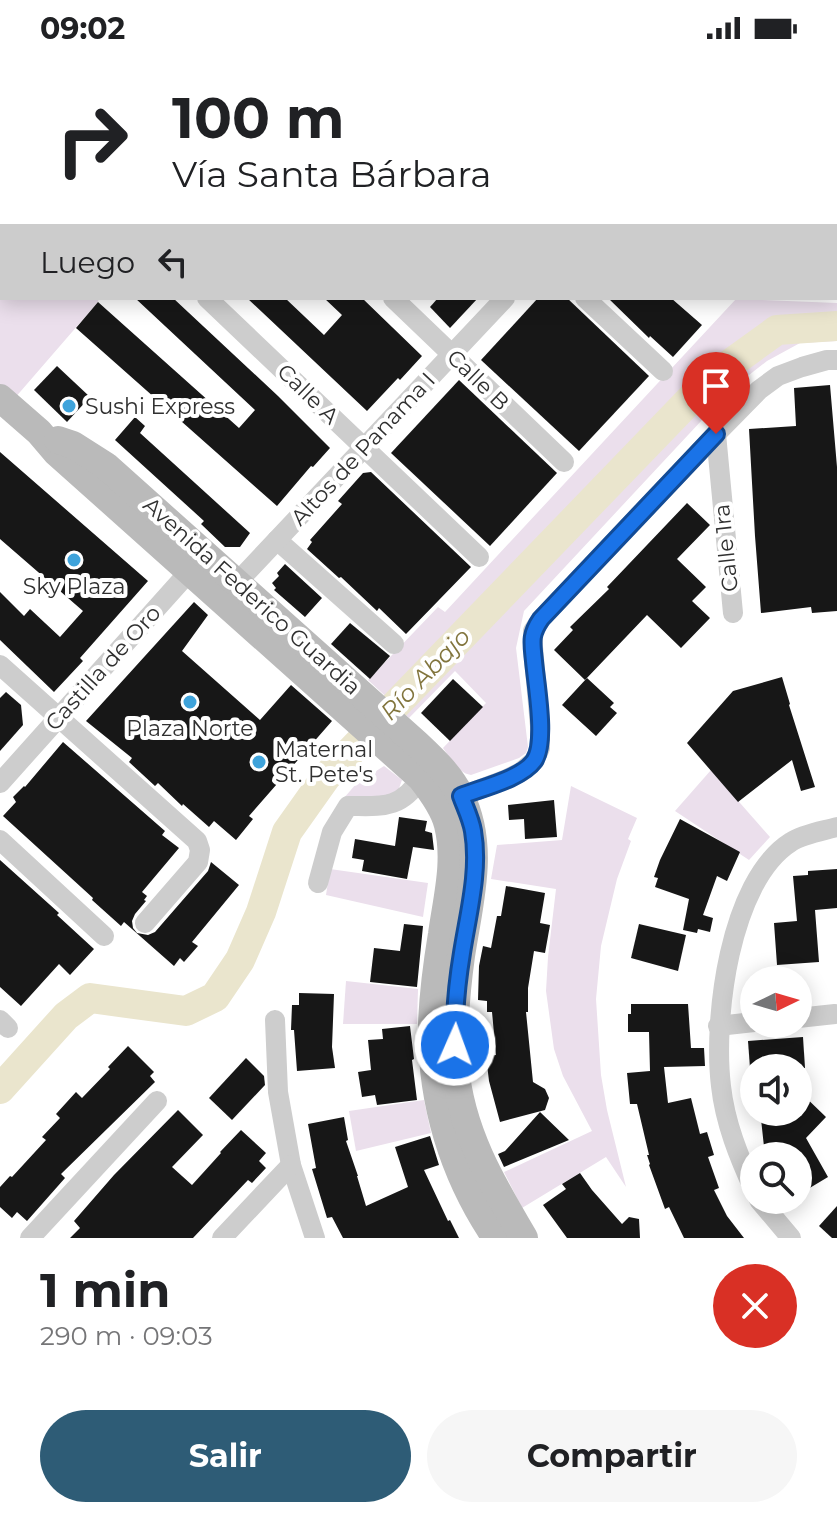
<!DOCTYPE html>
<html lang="es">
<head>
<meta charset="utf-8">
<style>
	body { margin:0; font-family:Montserrat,sans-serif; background:#f6f6f6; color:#202124; height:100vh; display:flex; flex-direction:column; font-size:30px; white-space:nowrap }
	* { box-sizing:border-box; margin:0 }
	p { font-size:26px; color:#757577 }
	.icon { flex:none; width:44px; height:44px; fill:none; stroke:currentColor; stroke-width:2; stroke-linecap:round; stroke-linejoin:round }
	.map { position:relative; height:1182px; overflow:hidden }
	.drawer { display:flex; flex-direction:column; background:#fff; flex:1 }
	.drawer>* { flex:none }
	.top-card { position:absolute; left:0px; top:0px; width:838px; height:244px; box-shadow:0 4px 20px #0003; background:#fff; color:#202124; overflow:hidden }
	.needle { width:52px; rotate:85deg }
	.fabs { position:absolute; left:740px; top:910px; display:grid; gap:16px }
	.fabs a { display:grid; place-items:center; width:72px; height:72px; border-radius:50%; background:#fff; box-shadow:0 4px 20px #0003; font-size:40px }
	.pin { position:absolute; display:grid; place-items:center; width:68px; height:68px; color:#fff; margin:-82px -34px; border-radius:50% 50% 50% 0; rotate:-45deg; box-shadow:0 0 8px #0007 }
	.pin .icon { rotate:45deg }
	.me { position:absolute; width:88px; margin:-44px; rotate:2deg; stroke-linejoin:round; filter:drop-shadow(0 0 6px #0008) }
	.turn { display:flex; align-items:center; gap:28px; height:168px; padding:0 40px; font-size:36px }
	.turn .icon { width:104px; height:104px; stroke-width:2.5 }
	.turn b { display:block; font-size:56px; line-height:68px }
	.then { display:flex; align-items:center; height:76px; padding:0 40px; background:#0003; gap:16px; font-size:30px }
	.round { display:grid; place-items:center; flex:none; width:84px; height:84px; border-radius:42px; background:#f6f6f6 }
	.summary { display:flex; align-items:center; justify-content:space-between; height:136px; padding:0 40px }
	h1 { font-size:48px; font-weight:700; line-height:60px }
	.primary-button { display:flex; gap:16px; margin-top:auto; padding:16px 40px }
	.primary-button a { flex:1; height:92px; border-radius:48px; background:#2e5c76; color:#fff; font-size:32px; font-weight:700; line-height:92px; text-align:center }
	.primary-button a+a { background:#f6f6f6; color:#202124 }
	.status { display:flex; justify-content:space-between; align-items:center; height:56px; padding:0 40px; background:#fff; direction:ltr }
	.status svg { height:22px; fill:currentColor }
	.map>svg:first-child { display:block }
	.green { fill:#ebdfec }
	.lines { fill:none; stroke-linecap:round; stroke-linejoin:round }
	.stream { stroke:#eae5cd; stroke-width:5 }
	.river { stroke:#eae5cd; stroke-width:30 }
	.building { fill:#171717 }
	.street { stroke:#cdcdcd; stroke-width:20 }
	.secondary { stroke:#bababa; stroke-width:28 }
	.route-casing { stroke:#114b97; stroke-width:20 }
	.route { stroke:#1a73e8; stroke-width:14 }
	.poi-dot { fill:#3ea3db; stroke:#fff; stroke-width:3 }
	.labels { text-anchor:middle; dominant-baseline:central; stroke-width:8; stroke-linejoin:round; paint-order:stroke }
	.street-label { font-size:22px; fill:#303030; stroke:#fff }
	.poi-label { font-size:22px; fill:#303030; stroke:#fff; text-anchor:start }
	.water-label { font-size:24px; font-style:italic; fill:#82753d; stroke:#fff }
</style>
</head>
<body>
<div class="status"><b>09:02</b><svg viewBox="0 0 49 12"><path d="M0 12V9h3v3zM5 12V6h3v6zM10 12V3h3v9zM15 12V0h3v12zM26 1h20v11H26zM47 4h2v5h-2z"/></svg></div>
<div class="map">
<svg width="837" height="1182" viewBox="0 0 837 1182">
	<rect width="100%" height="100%" fill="#fff"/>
	<!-- green -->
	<g class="green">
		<path d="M0,0H263L261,2H2V242H99L98,246L14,343L0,330Z"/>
		<path d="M736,243L837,247V285L800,287L767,305L730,334L524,555L516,592L528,691L526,697L519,702L471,719C458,717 451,703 443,692L486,647L455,615L409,662L368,624L438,551L445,556Z"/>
		<path d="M384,710L402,724L398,735L388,744L344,742L356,728Z"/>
		<path d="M711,714L770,781L749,804L675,755Z"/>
		<path d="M571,730L637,762L628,783L631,785L617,823L601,890L596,943L601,1019L607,1054L626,1131L606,1101L522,1152L504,1116L592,1075L563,1020L554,993L546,935L548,901L556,833L491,823L497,789L562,784Z"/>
		<path d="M330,813L428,827L423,861L326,839Z"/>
		<path d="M346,925L418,933L417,968H343Z"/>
		<path d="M424,1044L431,1077L356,1095L349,1055Z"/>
	</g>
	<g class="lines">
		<!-- stream -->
		<g class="stream">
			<path d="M61,2L64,0"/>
			<path d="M0,85L2,82"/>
			<path d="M0,170L2,179"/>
			<path d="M0,207L2,196"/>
		</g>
		<!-- river -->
		<path class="river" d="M0,1033L66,960L90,942L186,955L215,941L240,904L261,856L287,776L326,721L712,321L777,274L837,270"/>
	</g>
	<!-- building -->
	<g class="building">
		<path d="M135,242H173L278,340L330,392L313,411L311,410L277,450L76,272L98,246L239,372L255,354Z"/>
		<path d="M247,242H285L324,279L342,259L324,242H362L422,300L400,324L398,322L367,355Z"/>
		<path d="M438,242H478L450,272L430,251Z"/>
		<path d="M538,242H567L649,320L579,395L481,304Z"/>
		<path d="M608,242H671L702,269L673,301L650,280L649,282Z"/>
		<path d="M57,310L90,341L67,366L34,334Z"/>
		<path d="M459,324L557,417L490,490L391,397Z"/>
		<path d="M830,329L837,411V555L812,557L811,551L761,557L755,480L749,373L796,370L794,332Z"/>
		<path d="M135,361L145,370L140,377L250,477L240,491H225L201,468L204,465L115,384Z"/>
		<path d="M0,396L148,525L80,602L83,605L54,636L0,584V536L24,560L30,553L60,581L83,555L0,483Z"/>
		<path d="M371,416L471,511L406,578L379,552L377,555L341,521L339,522L307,493L312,486L310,484L342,448L338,445L363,417Z"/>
		<path d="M687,447L710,469L677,503L706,531L692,545L710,562L681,592L647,559L585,624L554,594L573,574L570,571L609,533L607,531Z"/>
		<path d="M285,508L322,542L305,561L274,534L276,532L272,527L279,520L277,517Z"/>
		<path d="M194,546L208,559L182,595L260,664L291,629L332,665L249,760L253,763L236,784L214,765L209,771L183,748L182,750L158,727L155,730L129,706L132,702L86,665Z"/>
		<path d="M350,567L390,600L370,623L331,588Z"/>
		<path d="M782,621L790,648L789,649L815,731L801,735L792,704L738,746L687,687L733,635Z"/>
		<path d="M587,622L614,647L610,651L617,657L596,680L562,649Z"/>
		<path d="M453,623L483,651L450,685L421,657Z"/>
		<path d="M6,636L21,649L23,669L0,695V642Z"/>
		<path d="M63,686L165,775L162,779L179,792L142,836L147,840L144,844L146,845L135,858L132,865L133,872L137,877L148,879L155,876L208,815L211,806L239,829L192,886L198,890L184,906L180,902L174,910L124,866L121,870L92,844L93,842L3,760L16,746L13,741L24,730L25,731Z"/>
		<path d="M554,744L557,781L525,783L524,763L509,764L508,749Z"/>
		<path d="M399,761L427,765L425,775L432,777L434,794L413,791L407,823L362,815L364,804L352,802L355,783L395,790Z"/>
		<path d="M680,763L740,796L727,825L717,820L703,859L713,862L710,876L698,873L697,877L683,874L689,843L655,831L658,822L654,821L660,804Z"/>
		<path d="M0,804L59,857L57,859L94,893L70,919L59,908L21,950L0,931Z"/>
		<path d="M837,813V852L815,854L819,906L777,909L774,867L797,865L793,820L808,819V815Z"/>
		<path d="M506,830L545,837L540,867L550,869L545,897L534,895L528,932V956H526L533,1026L545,1033L549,1042L545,1054L500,1066L489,1025L486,1000L496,999L492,956H487V945L478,944L479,910L483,890L491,892L497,860H501Z"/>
		<path d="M404,868L423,870L417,931L370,926L374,892L400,895Z"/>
		<path d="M639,868L686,879L678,915L631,902Z"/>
		<path d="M299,937L334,938L332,991L335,1012L297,1015L294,974H291L292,949H299Z"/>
		<path d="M631,948H688L691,992H704L705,1010L664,1011L668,1047L691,1042L700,1078L707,1076L714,1099L708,1101L719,1132L714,1134L727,1160L744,1182H684L669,1151L665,1153L649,1109L650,1108L647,1099H649L637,1048H630L627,1017L650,1015L649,976H628V958H631Z"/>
		<path d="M410,970L414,1003L412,1004L417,1044L377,1049L375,1039L362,1041L358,1016L371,1014L368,984L383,983L382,973Z"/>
		<path d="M803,981L805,1012H750L748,985Z"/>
		<path d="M128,990L154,1016L150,1020L155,1026L61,1118L65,1122L27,1165L17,1156L12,1162L0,1151V1131L10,1120L12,1121L46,1084L42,1081L60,1062L56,1058L76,1036L82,1042L110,1013L108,1011Z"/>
		<path d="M246,1002L264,1020L265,1029L232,1064L209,1042Z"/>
		<path d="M798,1034L826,1061L806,1082L828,1121L798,1139V1100H765L761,1063L777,1062L776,1056H798Z"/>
		<path d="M178,1054L203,1079L172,1111L192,1129L221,1097L220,1096L241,1074L266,1097L259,1105L266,1112L252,1127L248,1124L193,1182H70L80,1172L74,1165L114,1119Z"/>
		<path d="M540,1056L569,1084L504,1111L498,1098L505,1095Z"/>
		<path d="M344,1061L348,1084L346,1085L358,1120H357L366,1150L408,1131L395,1091L430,1080L439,1109L424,1114L448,1165L450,1164L459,1182H343L332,1161L327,1162L312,1113L316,1112L308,1068Z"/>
		<path d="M580,1117L592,1134L622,1168L629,1161L639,1163L640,1182H567L543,1149L566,1133L562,1128Z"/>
		<path d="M837,1150V1182H832L819,1170Z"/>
	</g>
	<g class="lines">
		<!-- street -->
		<g class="street">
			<path d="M329,0L332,2"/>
			<path d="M367,2L369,0"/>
			<path d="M548,2L550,0"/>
			<path d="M836,141H837"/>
			<path d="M207,242L479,501"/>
			<path d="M393,242L564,406"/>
			<path d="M585,242L663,315"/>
			<path d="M716,378L733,557"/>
			<path d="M277,484L394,588"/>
			<path d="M228,536L505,242"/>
			<path d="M0,609L197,785L200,794L198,806L145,867"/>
			<path d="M0,727L197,507"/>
			<path d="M451,744L507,723L521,716L534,705L540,692V670L533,591V575L541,563L716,378L759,334L778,320L802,311L827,304H837"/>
			<path d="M0,784L104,880"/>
			<path d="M318,827L332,776L348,750C382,750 400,754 421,722"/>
			<path d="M798,962L835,958"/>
			<path d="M0,964L8,972"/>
			<path d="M275,964L278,1036L291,1109L315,1182"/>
			<path d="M718,970L754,966"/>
			<path d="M754,1134C739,1101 725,1067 721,1030C713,964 729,825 791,786C803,778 823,775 837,771"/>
			<path d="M759,1144L791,1182"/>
			<path d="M30,1182L157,1045"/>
			<path d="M222,1182L291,1109"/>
		</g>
		<!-- secondary -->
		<g class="secondary">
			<path d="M0,342L39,376L56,396L421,722C432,736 444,752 448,769C457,805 447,842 442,878C437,908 433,939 432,969C431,1046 453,1119 496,1182"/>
			<path d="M58,384L73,389L106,410L417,688C434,704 450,719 460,739C486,791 469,846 461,900C456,936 453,973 455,1009C460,1074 492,1128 524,1182"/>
		</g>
	</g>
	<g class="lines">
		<!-- route casing -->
		<g class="route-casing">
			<path id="route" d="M455,989C454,959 457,927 462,897C468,858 480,815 473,775C471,763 465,751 461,740C481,732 521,723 534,705C547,687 536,628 534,605C532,586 530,579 541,563L716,378"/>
		</g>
		<!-- route -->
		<use href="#route" class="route"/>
	</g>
	<!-- markers -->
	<g class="poi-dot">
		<circle cx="69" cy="350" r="8"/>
		<circle cx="74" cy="504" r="8"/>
		<circle cx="190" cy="646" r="8"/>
		<circle cx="259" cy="706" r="8"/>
	</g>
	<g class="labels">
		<!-- street labels -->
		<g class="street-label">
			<text transform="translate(478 324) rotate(44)">Calle B</text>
			<text transform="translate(308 338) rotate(44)">Calle A</text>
			<text transform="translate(363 393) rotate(-47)">Altos de Panama I</text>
			<text transform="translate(726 492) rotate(-96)">Calle 1ra</text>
			<text transform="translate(252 540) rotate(42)">Avenida Federico Guardia</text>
			<text transform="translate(103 612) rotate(-48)">Castilla de Oro</text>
		</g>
		<!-- poi labels -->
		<g class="poi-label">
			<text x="85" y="350">Sushi Express</text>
			<text x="74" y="530" text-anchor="middle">Sky Plaza</text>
			<text x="190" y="672" text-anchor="middle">Plaza Norte</text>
			<text x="275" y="693">Maternal<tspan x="275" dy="25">St. Pete's</tspan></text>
		</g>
		<!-- water labels -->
		<g class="water-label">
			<text transform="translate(425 618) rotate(-46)">Río Abajo</text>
		</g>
	</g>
</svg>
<div class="fabs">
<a><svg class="needle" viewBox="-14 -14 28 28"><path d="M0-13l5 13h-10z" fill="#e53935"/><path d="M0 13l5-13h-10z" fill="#757577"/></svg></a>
<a><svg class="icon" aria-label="sound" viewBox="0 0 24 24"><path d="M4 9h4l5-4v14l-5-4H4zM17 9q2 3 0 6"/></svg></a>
<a><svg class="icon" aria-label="search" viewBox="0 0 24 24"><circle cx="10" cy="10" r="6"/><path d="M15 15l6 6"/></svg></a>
</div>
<div class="pin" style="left:716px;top:378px;background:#d93025"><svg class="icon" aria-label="arrive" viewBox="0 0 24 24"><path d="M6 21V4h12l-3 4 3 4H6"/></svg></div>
<svg class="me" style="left:455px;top:989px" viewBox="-20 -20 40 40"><circle r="17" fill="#1a73e8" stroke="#fff" stroke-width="3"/><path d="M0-11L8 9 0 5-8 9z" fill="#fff"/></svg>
<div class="top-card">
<div class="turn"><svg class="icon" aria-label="right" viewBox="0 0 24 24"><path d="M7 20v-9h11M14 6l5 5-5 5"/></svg><div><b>100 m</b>Vía Santa Bárbara</div></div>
<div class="then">Luego<svg class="icon" aria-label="left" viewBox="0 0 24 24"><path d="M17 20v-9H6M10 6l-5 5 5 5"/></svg></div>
</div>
</div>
<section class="drawer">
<div class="summary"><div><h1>1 min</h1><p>290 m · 09:03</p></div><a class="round" style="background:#d93025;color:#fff"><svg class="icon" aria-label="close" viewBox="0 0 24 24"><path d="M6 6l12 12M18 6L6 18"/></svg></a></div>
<div class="primary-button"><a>Salir</a><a>Compartir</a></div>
</section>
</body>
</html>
